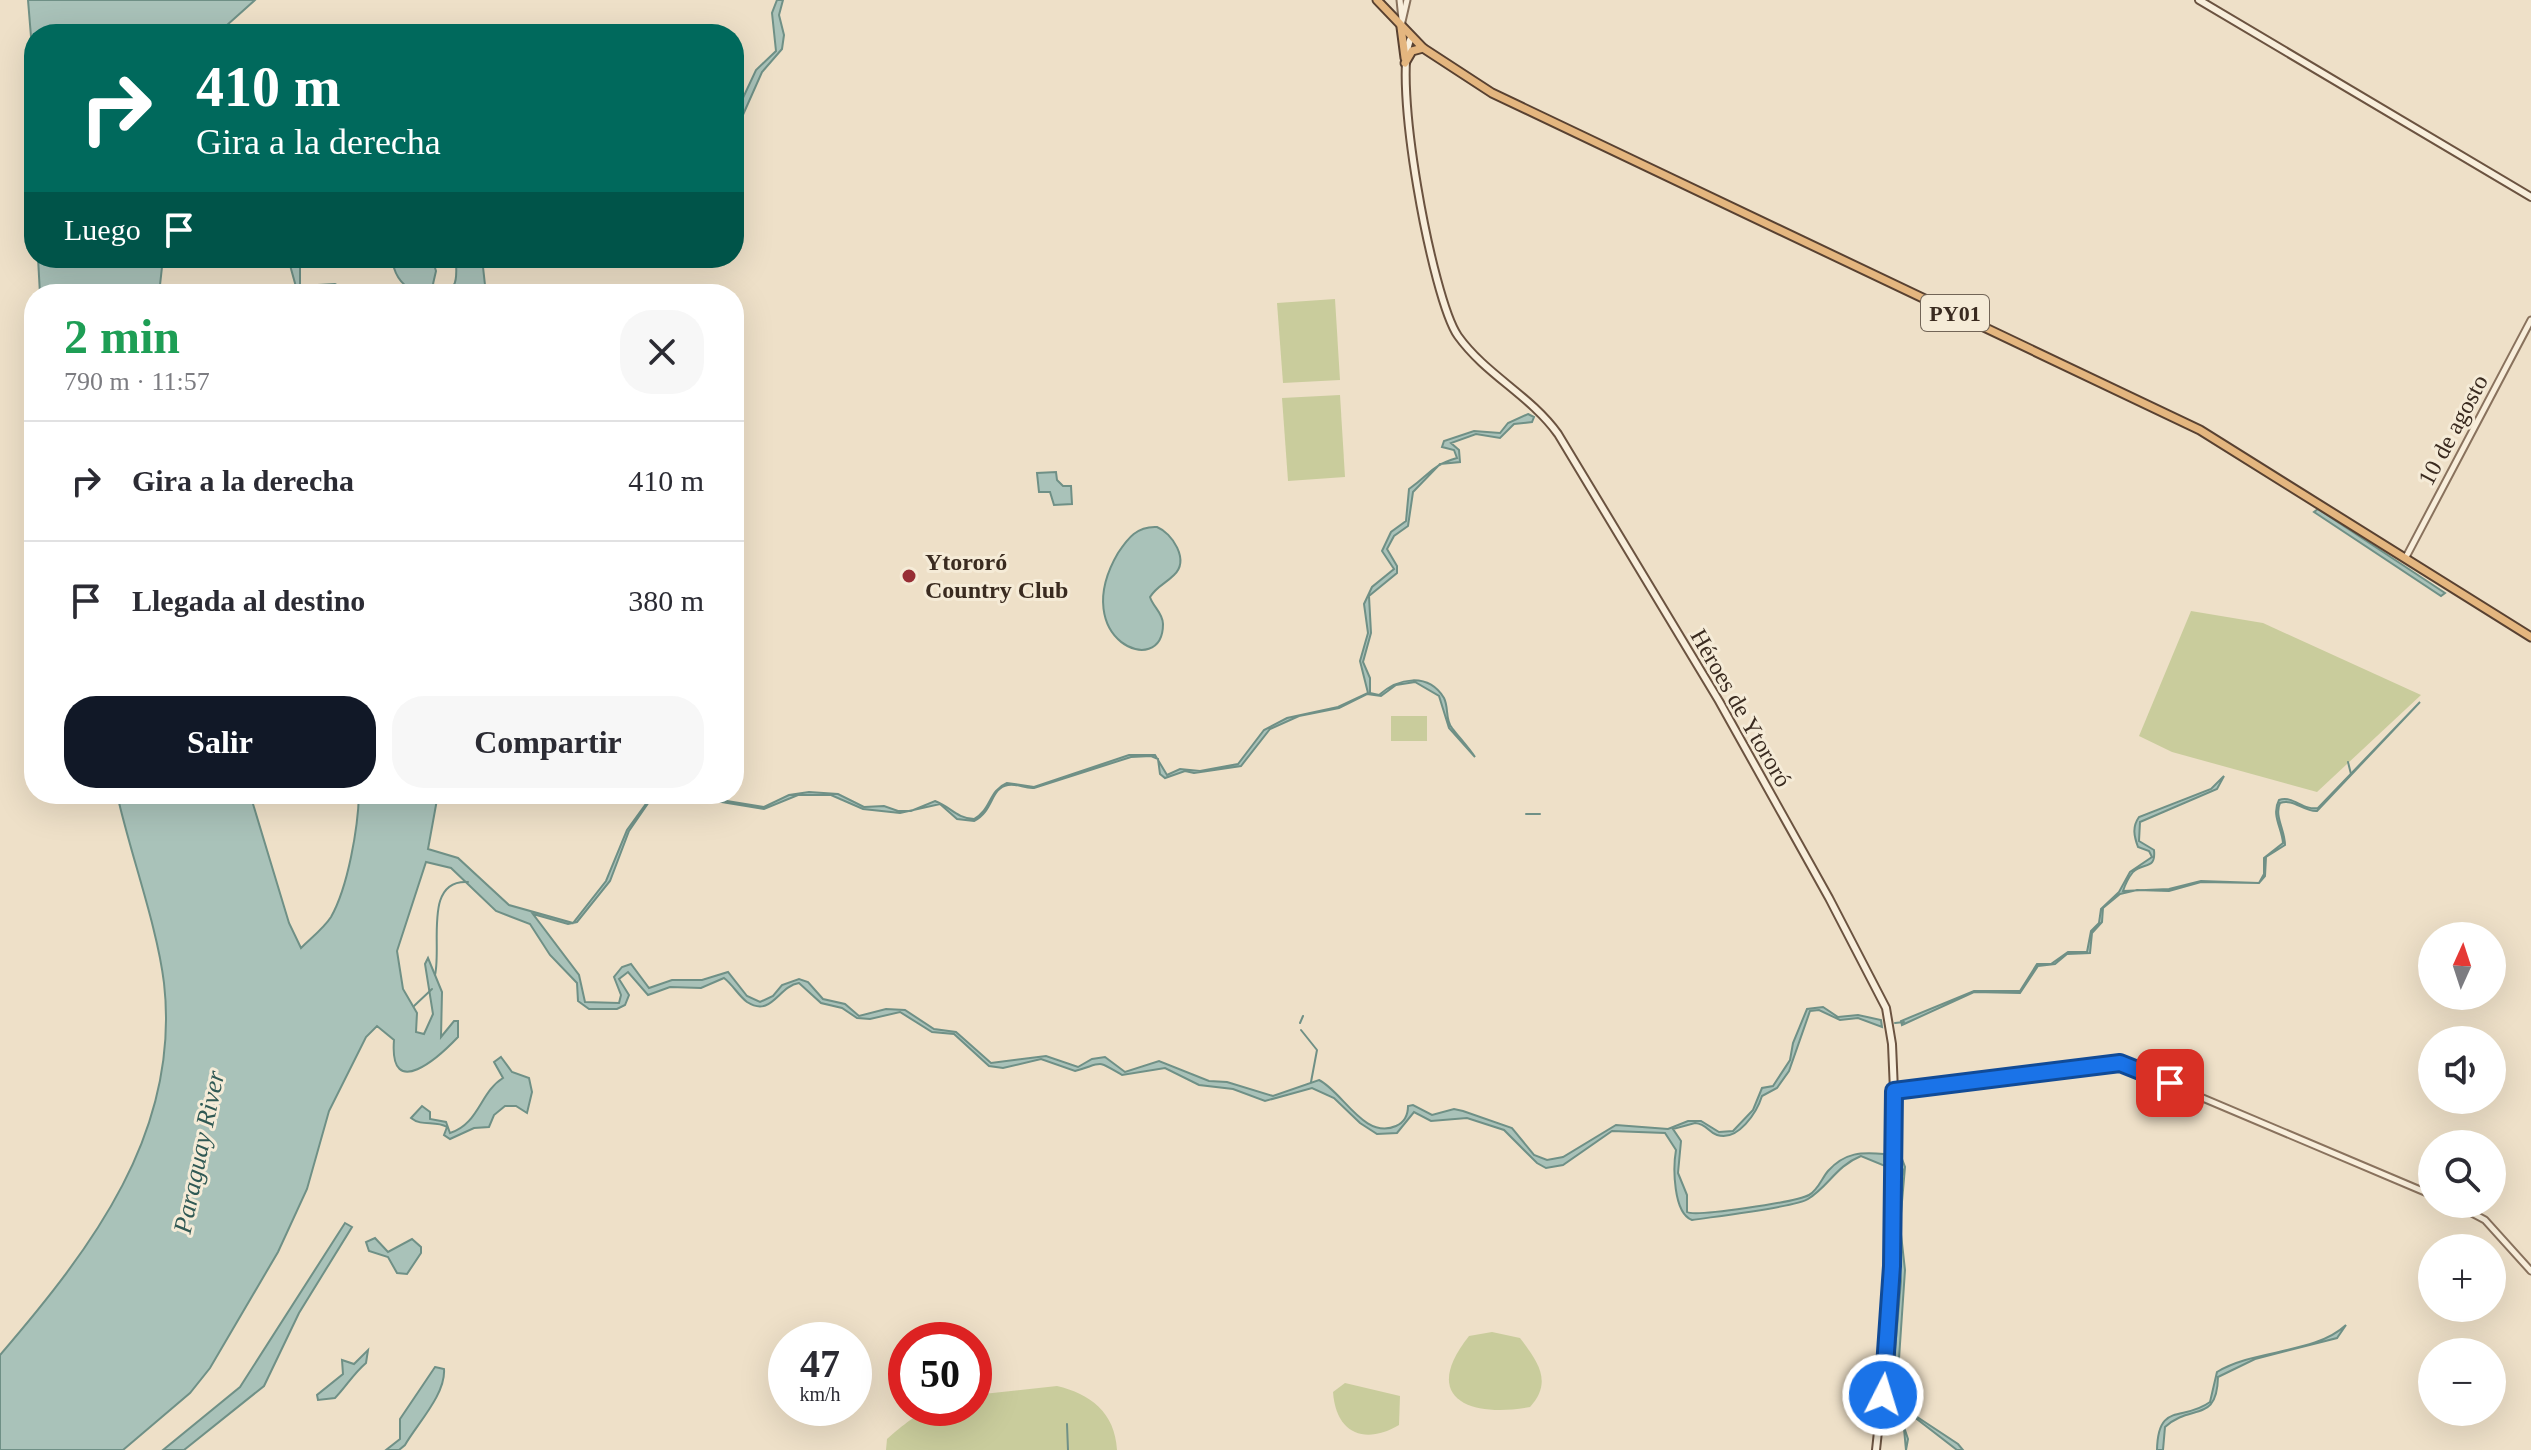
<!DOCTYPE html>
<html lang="es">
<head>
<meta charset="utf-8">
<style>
	body { margin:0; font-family:Georgia,serif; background:#f7f7f7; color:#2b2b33; height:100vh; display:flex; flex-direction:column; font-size:30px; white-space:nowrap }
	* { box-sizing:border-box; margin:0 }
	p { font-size:26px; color:#7c7c81 }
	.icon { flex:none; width:44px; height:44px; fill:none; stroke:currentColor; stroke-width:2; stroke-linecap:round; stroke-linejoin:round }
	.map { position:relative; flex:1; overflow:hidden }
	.drawer { position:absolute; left:24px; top:284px; width:720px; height:520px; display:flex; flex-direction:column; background:#fff; border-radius:32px; box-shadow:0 8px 32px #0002 }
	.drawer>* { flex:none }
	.hud { position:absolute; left:24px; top:24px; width:720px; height:244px; border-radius:32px; box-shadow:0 8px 32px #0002; background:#00695c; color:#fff; overflow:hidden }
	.needle { width:52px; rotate:3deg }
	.controls { position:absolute; left:2418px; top:922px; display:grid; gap:16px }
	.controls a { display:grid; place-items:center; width:88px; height:88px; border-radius:50%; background:#fff; box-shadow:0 8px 32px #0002; font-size:40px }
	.speed { position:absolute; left:768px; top:1322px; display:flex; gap:16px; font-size:40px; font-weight:700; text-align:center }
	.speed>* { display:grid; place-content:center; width:104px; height:104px; border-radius:50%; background:#fff; box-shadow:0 8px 32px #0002; line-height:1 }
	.speed small { font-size:20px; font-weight:400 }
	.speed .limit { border:12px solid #d22; background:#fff; color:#111 }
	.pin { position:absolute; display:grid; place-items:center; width:68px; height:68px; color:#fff; margin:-34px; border-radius:16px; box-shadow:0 4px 12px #0006 }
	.me { position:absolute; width:88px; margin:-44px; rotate:5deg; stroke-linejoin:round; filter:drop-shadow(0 0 6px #0008) }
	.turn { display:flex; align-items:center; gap:28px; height:168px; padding:0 40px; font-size:36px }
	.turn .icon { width:104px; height:104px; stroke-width:2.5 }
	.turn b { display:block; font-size:56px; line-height:68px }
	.then { display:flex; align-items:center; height:76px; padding:0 40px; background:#0003; gap:16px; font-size:30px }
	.round { display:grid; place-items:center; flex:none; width:84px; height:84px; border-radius:32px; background:#f7f7f7 }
	.summary { display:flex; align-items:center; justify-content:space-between; height:136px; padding:0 40px }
	h1 { font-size:48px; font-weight:600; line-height:60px; color:#1e9e55 }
	.button { display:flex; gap:16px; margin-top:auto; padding:16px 40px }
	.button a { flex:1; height:92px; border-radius:32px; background:#111827; color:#fff; font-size:32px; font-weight:600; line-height:92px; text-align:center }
	.button a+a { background:#f7f7f7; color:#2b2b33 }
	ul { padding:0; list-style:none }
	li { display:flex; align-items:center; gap:24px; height:120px; padding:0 40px; border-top:2px solid #e1e1e2 }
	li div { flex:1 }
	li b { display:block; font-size:30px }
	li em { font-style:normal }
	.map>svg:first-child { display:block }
	.green { fill:#c9cc9c }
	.water { fill:#a9c2b9; stroke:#6f9086; stroke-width:2 }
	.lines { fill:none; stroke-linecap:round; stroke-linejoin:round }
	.stream { stroke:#6f9086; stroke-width:2 }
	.tertiary-casing { stroke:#89725d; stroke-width:9 }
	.secondary-casing { stroke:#6b5340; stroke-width:10 }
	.trunk-casing { stroke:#584131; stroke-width:11 }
	.tertiary { stroke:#f8eedb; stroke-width:5 }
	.secondary { stroke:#f8eedb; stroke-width:6 }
	.trunk { stroke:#e4b67f; stroke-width:7 }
	.route-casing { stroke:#114b97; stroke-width:20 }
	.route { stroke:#1a73e8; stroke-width:14 }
	.poi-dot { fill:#972e35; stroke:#f5ebd7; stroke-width:3 }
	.labels { text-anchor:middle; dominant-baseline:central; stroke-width:6; stroke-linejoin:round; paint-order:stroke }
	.shield { fill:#f5ebd7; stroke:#726557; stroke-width:2 }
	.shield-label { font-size:22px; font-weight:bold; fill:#3a2b20 }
	.street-label { font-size:24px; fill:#3a2b20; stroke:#f5ebd7 }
	.poi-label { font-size:24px; font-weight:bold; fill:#3a2b20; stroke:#f5ebd7; text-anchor:start }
	.water-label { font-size:26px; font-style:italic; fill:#305954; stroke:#f5ebd7 }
</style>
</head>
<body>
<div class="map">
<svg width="2531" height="1450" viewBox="0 0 2531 1450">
	<rect width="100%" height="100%" fill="#eee0c8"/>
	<!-- green -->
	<g class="green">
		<path d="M1335,299L1340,380L1283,383L1277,303Z"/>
		<path d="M1340,395L1345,477L1288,481L1282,398Z"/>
		<path d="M2191,611L2263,623L2421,695L2317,792L2172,752L2139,736Z"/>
		<rect x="1391" y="716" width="36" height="25"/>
		<path d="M1492,1332L1520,1338C1538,1362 1553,1382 1530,1407C1471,1418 1419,1399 1469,1336Z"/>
		<path d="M1345,1383L1400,1396L1399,1425C1365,1445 1336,1434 1333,1392Z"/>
		<path d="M1057,1386C1090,1394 1115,1412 1117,1450H886L887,1439C923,1408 926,1408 974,1408V1395Z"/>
	</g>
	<!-- water -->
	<g class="water">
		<path d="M28,0H255L217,34H34V73Z"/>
		<path d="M777,0H783L779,15L784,35L782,49L762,72L734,135V117L756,70L776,51L772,13Z"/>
		<path d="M38,258H163L159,294H40Z"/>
		<path d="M288,258H300V286L335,284L353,294H298Z"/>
		<path d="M403,258H432L436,271L433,284L441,293C460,290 456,273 456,258H482L486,294C453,294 406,306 394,268Z"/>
		<path d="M1528,414L1534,417L1532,422L1514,424L1500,438L1476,434L1451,443L1459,450L1460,462L1440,464L1413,492L1408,526L1394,536L1387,549L1397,566V573L1369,596L1371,633L1363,662L1370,678V693L1379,695C1398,678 1428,672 1444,698C1449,708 1445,720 1452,728C1459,737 1469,748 1475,757L1449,728L1439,696L1415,682L1396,685L1381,696L1367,694L1339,708L1299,716L1270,729L1241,766L1194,773L1185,771L1165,778L1160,774L1158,759L1151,756L1131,757L1034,788C1025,789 1017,783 1008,785C990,788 994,811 974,821L957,819L940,804L900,813L863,809L831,795H798L764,809L679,795L651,799L629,831L610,881L577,922L568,924L533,914L579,975L585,1002L619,1003L621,995L614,977L622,967L631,964L649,988L672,980H702L728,972L747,996L760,1002L773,996L782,985L799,979L808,982L823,999L845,1004L859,1016L886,1009L905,1010L934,1029L956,1032L991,1063L1046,1056L1078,1067L1092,1059L1105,1057L1125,1072L1159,1061L1209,1081L1227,1082L1273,1096L1319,1080C1343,1092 1364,1140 1396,1126C1405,1122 1408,1115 1408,1106L1413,1105L1432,1115L1454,1109L1463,1111L1512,1128L1534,1155L1547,1160L1563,1157L1616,1125L1668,1129L1688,1121H1701L1719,1132L1733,1131L1753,1110L1762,1088L1773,1086L1790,1060L1793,1043L1807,1009L1823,1007L1838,1017L1858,1015L1881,1020L1882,1027L1858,1018L1840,1020L1819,1010L1810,1011L1789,1071L1777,1088L1762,1096C1757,1112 1738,1142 1717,1135C1708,1132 1707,1124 1695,1123L1673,1129L1681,1141L1678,1173L1687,1195V1212C1695,1217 1796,1202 1809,1195C1818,1190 1822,1178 1828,1171C1845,1152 1862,1152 1884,1154L1885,1166L1861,1156C1836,1166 1829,1186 1808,1199C1797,1207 1711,1217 1692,1220C1673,1213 1673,1167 1676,1150L1665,1133L1612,1131L1563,1165L1546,1168L1537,1163L1504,1130L1467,1118L1431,1121L1414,1112L1397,1133L1377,1134L1360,1123L1334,1098L1312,1088L1265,1101L1233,1089L1199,1085L1165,1068L1122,1075C1095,1059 1104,1063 1075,1071L1041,1059L1003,1068L989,1066L954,1034L932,1032L900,1012L870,1019L857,1018L842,1008L821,1003L799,983C778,986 772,1018 747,1002C738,995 733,985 724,978L701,988L670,987L648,995L628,972L619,979L629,995L625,1005L617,1009H589L578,1001L577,983L550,955L530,924L496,911L451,868L426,862L397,951L403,989L417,1013L416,1032L424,1034L433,1014L425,964L428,958L442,992L441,1037L454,1021H458V1037C440,1056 389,1103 394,1040L377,1026L366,1037L329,1111L307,1189L278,1252L210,1368L190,1393L123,1450H0V1355C91,1249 181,1132 164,983C157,925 130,853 117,794H250L289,923L301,948C310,939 324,928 331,917C348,887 358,828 359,794H438L428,849L458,858L509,905L573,923L606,881L627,830L651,797L684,794L764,807L789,795L809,792L838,794L864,807L884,806L898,811H911L935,801C951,807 956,818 974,819C992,809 988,791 1007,783L1034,787L1129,755H1155L1167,775L1180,769L1200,771L1238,764L1264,730L1287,718L1338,707L1368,693L1360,661L1368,633L1364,604L1372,587L1394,569L1382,551L1391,532L1406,521L1409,489C1432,473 1430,466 1457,458L1454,450L1442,447L1444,441L1474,431L1500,433L1508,423Z"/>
		<path d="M1056,472L1057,480L1063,486H1071L1072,504L1054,505L1050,492H1039L1037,473Z"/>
		<path d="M2318,509L2445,593L2441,596L2314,512Z"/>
		<path d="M1157,527C1172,533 1190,560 1174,575C1165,584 1157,586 1150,597C1153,607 1163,613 1163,624C1163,680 1067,640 1118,553C1128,538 1137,526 1157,527Z"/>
		<path d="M2420,702L2317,811C2304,812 2293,798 2280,803C2274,816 2285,830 2285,845L2266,857L2265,876L2259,883L2201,882L2169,891L2137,890L2120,894L2103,908L2102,922L2092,933L2090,953L2067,954L2055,964L2038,966L2020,993L1974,992L1902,1025L1901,1021L1974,991H2020L2037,964H2051L2068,952H2087L2091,931L2099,923L2101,909L2119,892L2130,872L2152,857L2149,851L2138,847C2134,836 2132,827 2139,817L2211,789L2224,776L2217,789L2140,822L2139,841L2154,850C2156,870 2144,862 2133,872C2129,877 2125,885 2123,891L2169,889L2201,881L2259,883L2264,874V858L2283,843C2282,828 2271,815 2279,800C2293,795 2303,811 2318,808Z"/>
		<path d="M501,1057L512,1072L529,1078L532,1092L527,1113L516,1106H505L494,1115L489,1127L474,1128L450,1139L444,1135L447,1127C435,1120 422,1127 411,1118L422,1106L430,1112V1119L446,1122L450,1133C479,1124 480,1092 503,1078L494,1062Z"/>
		<path d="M1900,1102L1899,1151L1905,1167L1900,1225L1905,1270L1896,1403L1958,1444L1963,1450H1957L1909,1413L1899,1412L1908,1439L1906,1450L1904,1429L1891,1397L1901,1281L1896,1217L1903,1170L1895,1152Z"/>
		<path d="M345,1223L352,1227L299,1313L264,1386L184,1450H163L240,1387Z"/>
		<path d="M375,1238L388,1252L412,1239L421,1247V1253L407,1274L397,1273L388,1257L369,1251L366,1242Z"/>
		<path d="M2346,1325L2337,1338L2255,1359L2218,1377C2217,1424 2191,1403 2165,1427L2163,1450H2157C2158,1401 2183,1422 2210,1402L2217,1372C2255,1349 2315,1354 2346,1325Z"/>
		<path d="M368,1350L366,1363C353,1374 346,1387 335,1398L318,1400L317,1395L343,1374L342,1360L354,1364Z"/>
		<path d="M435,1367L444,1369C446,1394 417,1424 405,1445L399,1450H386L400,1439V1419Z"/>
	</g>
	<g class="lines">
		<!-- stream -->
		<g class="stream">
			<path d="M2348,762L2351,774"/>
			<path d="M1526,814H1540"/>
			<path d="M435,975C442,946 423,879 468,882"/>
			<path d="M414,1006L432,989"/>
			<path d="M1300,1023L1303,1016"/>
			<path d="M1895,1023L1904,1022"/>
			<path d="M1301,1030L1317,1050L1311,1082"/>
			<path d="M1067,1424L1068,1450"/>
		</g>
		<!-- tertiary casing -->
		<g class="tertiary-casing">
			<g id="tertiary">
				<path d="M1400,0L1402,19"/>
				<path d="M1401,26L1407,0"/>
				<path d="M2406,557L2531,320"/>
				<path d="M1894,1091L2120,1063L2432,1195"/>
				<path d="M2455,1204L2485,1220L2531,1271"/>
			</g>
		</g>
		<!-- secondary casing -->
		<g class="secondary-casing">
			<g id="secondary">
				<path d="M2199,0L2531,197"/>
				<path d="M1411,38C1391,74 1432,299 1458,336C1486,375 1530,395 1558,434L1719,701L1829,898L1886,1008L1892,1044L1894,1091L1892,1266L1889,1330L1876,1450"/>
			</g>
		</g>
		<!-- trunk casing -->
		<g class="trunk-casing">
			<g id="trunk">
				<path d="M1377,0L1423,48L1492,93L2200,430L2531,637"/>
				<path d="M1401,27L1405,58"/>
				<path d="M1405,63L1412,51L1423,48"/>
			</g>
		</g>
		<!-- tertiary -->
		<use href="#tertiary" class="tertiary"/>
		<!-- secondary -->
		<use href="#secondary" class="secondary"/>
		<!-- trunk -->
		<use href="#trunk" class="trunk"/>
	</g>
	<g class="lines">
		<!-- route casing -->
		<g class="route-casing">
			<path id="route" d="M1883,1395L1892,1266L1894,1091L2120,1063L2170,1083"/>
		</g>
		<!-- route -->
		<use href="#route" class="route"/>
	</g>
	<!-- markers -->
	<circle class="poi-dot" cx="909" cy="576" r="8"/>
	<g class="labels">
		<!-- shield labels -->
		<rect class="shield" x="1921" y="295" width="68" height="36" rx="6"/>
		<g class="shield-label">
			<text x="1955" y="313">PY01</text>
		</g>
		<!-- street labels -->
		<g class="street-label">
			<text transform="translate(2453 430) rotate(-62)">10 de agosto</text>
			<text transform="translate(1741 708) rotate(60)">Héroes de Ytororó</text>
		</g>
		<!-- poi labels -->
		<g class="poi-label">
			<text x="925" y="562">Ytororó<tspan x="925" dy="28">Country Club</tspan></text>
		</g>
		<!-- water labels -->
		<g class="water-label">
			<text transform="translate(199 1152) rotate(-78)">Paraguay River</text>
		</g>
	</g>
</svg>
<div class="controls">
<a><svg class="needle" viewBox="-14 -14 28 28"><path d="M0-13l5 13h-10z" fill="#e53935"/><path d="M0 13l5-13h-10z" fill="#7c7c81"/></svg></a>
<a><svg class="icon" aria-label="sound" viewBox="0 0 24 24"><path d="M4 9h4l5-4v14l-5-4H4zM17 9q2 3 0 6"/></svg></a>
<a><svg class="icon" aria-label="search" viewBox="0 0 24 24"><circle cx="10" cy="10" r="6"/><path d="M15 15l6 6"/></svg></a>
<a>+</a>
<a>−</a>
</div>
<div class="speed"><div>47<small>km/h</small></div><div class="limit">50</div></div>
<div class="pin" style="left:2170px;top:1083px;background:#d93025"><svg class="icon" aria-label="arrive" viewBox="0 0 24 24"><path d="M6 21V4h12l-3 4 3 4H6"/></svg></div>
<svg class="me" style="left:1883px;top:1395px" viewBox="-20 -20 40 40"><circle r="17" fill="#1a73e8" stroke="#fff" stroke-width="3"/><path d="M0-11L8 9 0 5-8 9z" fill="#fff"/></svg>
<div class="hud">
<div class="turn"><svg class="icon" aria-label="right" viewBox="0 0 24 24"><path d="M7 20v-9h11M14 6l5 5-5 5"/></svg><div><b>410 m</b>Gira a la derecha</div></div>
<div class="then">Luego<svg class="icon" aria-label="arrive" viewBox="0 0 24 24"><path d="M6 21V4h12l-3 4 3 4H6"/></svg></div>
</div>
<section class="drawer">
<div class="summary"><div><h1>2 min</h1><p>790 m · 11:57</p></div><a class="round"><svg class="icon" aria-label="close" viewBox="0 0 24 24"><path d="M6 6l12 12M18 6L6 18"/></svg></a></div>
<ul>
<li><svg class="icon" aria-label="right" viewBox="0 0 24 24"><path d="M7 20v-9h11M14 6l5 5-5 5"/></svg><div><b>Gira a la derecha</b></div><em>410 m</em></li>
<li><svg class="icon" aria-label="arrive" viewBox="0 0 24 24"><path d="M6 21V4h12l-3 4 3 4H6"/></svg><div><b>Llegada al destino</b></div><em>380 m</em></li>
</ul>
<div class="button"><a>Salir</a><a>Compartir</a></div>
</section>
</div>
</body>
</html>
